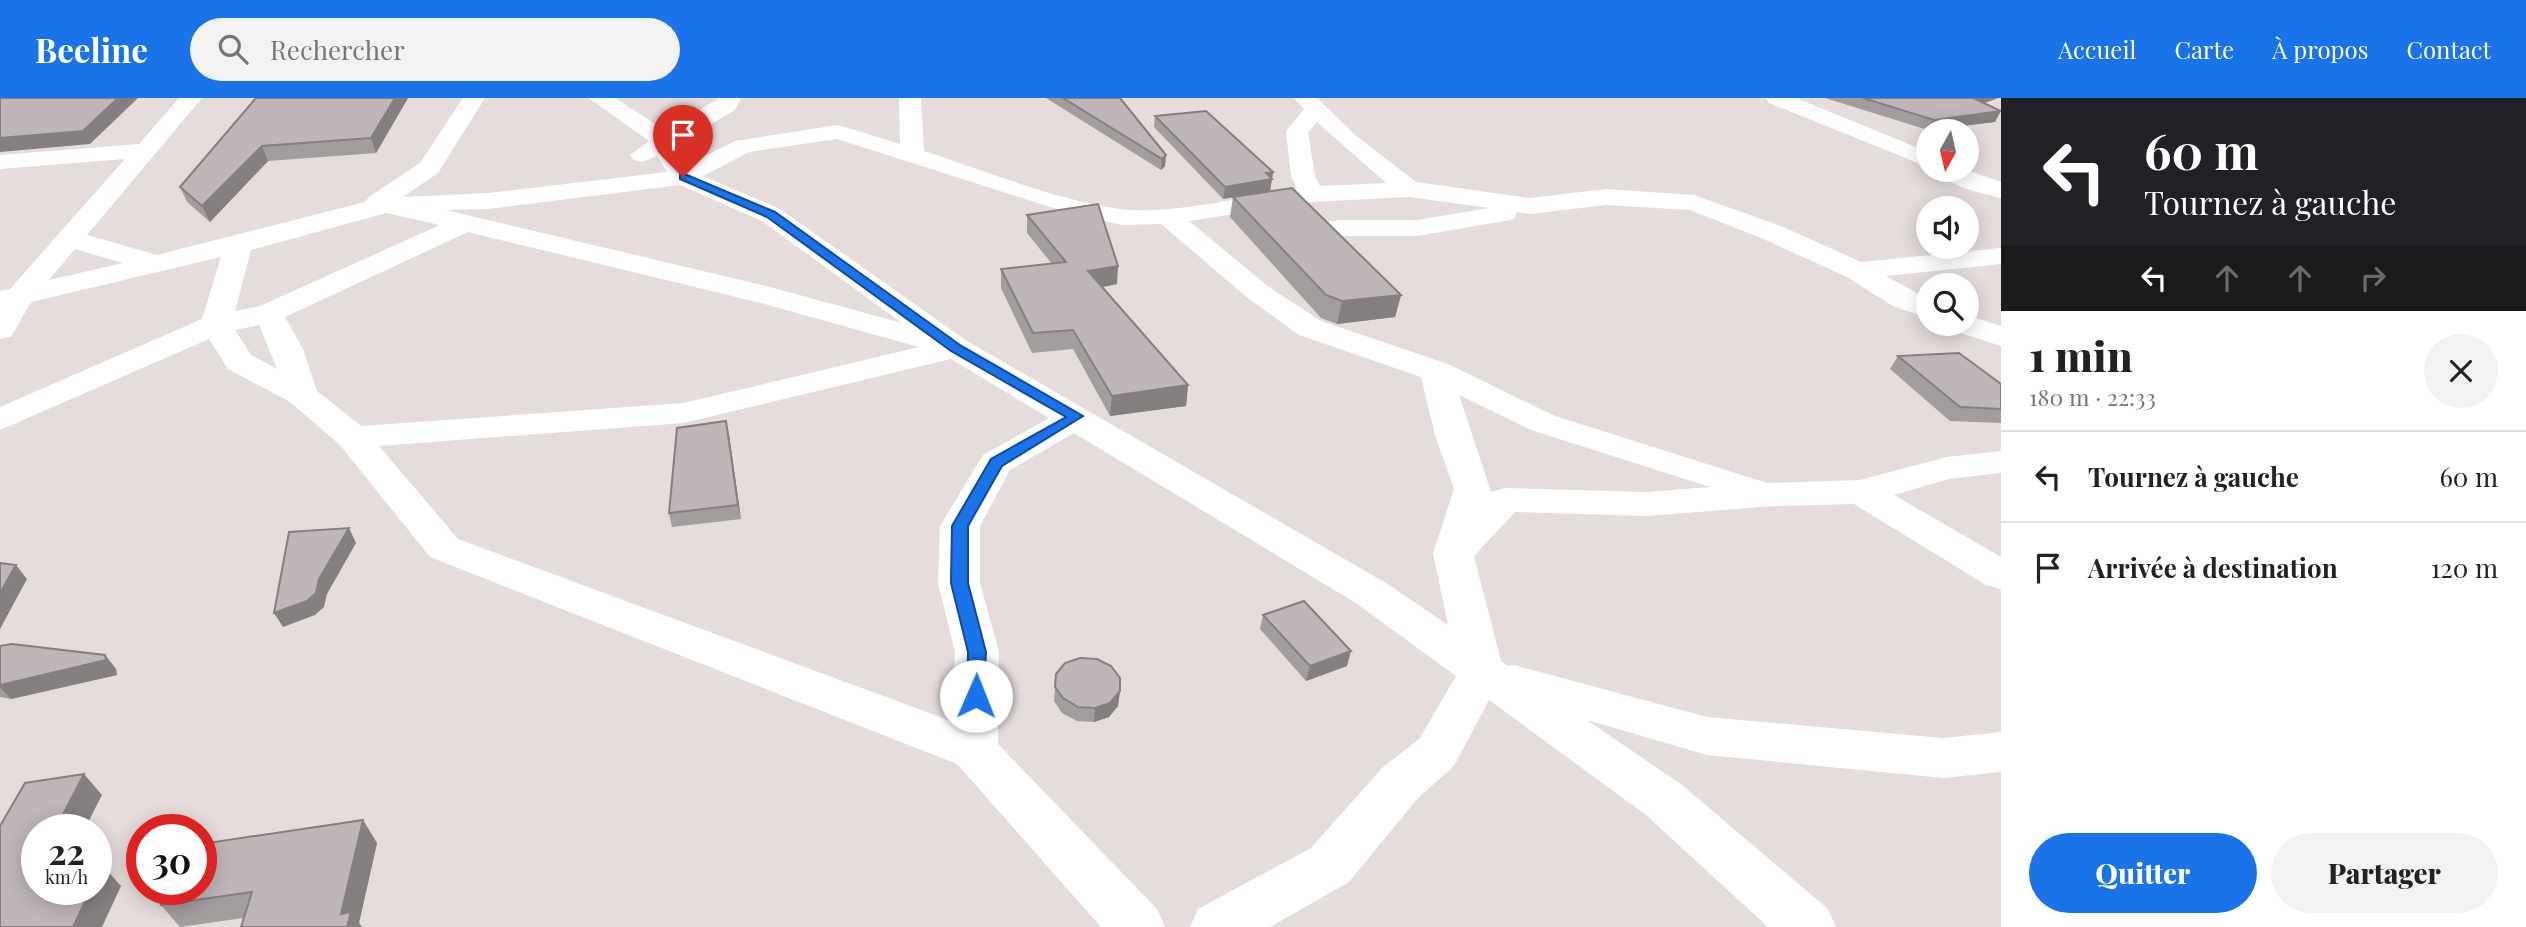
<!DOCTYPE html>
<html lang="fr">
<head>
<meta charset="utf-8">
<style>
	body { margin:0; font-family:"Playfair Display",serif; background:#f2f2f2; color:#222; height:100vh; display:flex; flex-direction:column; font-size:26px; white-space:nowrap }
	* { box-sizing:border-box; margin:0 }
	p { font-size:23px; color:#767676 }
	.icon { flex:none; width:38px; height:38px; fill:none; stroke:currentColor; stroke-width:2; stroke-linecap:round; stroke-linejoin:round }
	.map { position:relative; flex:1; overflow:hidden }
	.details { display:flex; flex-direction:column; background:#fff; width:525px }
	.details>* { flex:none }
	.banner { background:#202124; color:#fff; overflow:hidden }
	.needle { width:46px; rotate:188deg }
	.buttons { position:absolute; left:1916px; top:21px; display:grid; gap:14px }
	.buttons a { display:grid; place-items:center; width:63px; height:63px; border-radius:50%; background:#fff; box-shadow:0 4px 18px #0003; font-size:35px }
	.speed { position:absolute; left:21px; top:716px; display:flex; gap:14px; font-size:35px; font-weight:700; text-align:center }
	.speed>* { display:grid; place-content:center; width:91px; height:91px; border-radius:50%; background:#fff; box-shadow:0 4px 18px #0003; line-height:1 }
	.speed small { font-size:18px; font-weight:400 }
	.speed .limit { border:10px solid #d22; background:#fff; color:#111 }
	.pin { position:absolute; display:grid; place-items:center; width:60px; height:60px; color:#fff; margin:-72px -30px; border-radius:50% 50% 50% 0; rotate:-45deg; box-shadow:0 0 7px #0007 }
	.pin .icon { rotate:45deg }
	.me { position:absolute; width:77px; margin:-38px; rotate:1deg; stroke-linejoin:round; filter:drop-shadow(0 0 5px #0008) }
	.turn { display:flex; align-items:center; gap:24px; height:147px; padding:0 28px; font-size:32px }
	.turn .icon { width:91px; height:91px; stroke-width:2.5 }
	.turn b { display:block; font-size:49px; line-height:60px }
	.lanes { display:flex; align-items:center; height:66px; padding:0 28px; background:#0003; justify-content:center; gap:35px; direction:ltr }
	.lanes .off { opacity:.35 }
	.round { display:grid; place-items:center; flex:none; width:74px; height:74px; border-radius:37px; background:#f2f2f2 }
	.overview { display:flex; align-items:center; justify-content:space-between; height:119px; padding:0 28px }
	h1 { font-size:42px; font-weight:800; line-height:52px }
	.action { display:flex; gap:14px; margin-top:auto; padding:14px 28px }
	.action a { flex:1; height:80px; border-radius:42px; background:#1a73e8; color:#fff; font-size:28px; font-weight:800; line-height:80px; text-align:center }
	.action a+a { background:#f2f2f2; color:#222 }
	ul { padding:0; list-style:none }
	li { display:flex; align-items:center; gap:21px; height:91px; padding:0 28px; border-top:2px solid #e0e0e0 }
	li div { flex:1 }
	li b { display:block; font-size:26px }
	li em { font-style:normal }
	header { display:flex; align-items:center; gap:42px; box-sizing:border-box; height:98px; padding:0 35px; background:#1a73e8; color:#fff }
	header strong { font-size:33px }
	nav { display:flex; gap:38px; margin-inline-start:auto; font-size:24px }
	.search { width:490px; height:63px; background:#f2f2f2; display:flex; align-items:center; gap:18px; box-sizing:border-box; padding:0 24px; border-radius:38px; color:#767676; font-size:26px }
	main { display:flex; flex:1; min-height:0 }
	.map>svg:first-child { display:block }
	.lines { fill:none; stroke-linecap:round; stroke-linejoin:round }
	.minor { fill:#fff; fill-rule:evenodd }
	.wall { fill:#a49d9d }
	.shaded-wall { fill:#867f80 }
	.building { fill:#bfb6b7; stroke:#867f80; stroke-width:2 }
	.route { fill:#1a73e8; stroke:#114b97; stroke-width:2 }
</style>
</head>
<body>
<header>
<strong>Beeline</strong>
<div class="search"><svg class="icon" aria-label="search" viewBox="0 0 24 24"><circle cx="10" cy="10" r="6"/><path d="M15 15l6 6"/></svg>Rechercher</div>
<nav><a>Accueil</a><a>Carte</a><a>À propos</a><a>Contact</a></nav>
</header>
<main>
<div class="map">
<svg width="2001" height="829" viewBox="0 0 2001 829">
	<rect width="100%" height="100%" fill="#e5dcdc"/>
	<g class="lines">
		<!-- minor -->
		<g class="minor">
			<path d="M179,0H202L87,137L157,157L365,104L369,99L420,65L463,0H485L438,75L403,99L488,95L667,74L657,58L642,64L634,62L630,57L649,43L589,0H615L666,33L719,0H741L735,12L676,47L687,67L735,43L838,27L900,46L899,0H921L924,53C986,73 1056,102 1120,111C1171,117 1245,98 1297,91L1291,78L1286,33L1304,11L1294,0H1317L1354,36L1416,84L1530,100L1606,91L1694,97L1781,128L1861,164L2001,150V166L1886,178L1928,201V220L1893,208L1847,179L1761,140L1690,112L1606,107L1530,116L1517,114L1514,121L1505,123L1417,138H1338L1329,136L1325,130L1329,124L1338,122H1417L1489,110L1409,99L1312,104L1189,123L1269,189L1321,223L1448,266L1555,318L1767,385L1860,382L1947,359L2001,353V375L1949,381L1894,397L2001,459V491L1986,487L1854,406L1774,408L1647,418L1515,414L1474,458L1501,563L1508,568L1514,567L1707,619L1943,640L2001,634V674L1943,680L1707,657L1587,622L1682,687L1828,811L1836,829H1768L1646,717L1489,602L1454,668L1418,700L1349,784L1270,829H1190L1198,811L1311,750L1382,670L1420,640L1456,578L1356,505L1074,335L1010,372L980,428V485L999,554L998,646L1157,811L1165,829H1101L957,666L430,459L340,347L290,304L228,271L209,241L0,332V309L202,221L221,159L31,204L11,239L0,241V193L10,191L125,61L0,71V57L139,46ZM1317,24L1386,85L1320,88L1315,78L1308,34ZM837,41L1066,114L1122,127L1161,126L1249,201L1299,237L1421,279L1435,337L1454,391L1433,455L1448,527L1386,485L967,243L780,111L703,78L749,54ZM680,87L762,123L902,225L770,189L446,112L488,111ZM386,115L440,127L260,208L235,213L251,152ZM468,134L761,205L919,249L684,305L361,328L317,293L303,251L285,219ZM75,151L123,165L49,182ZM259,227L277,271L251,257L235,232ZM951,261L1049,320L983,357L940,428L938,485L955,554L951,623L458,441L379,348L684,325ZM1459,297L1531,332L1710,389L1647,394L1505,390L1491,394Z"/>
			<path d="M1766,0H1796L1928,54V69L1769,5Z"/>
			<path d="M1936,72H1967L2001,84V100C1982,95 1948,89 1936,72Z"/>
			<path d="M1967,217L2001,228V248L1955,233L1951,226H1967Z"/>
		</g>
	</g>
	<!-- wall -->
	<g class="wall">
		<path d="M256,0H408L376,55L268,63L210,124L187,104L180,89Z"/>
		<path d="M1046,0H1120L1166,57L1165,68L1161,72Z"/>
		<path d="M1825,0H1998L1984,5L1995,24L1928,32Z"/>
		<path d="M1155,18L1273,74L1270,93L1246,97L1401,197L1395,219L1337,226L1321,220L1230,119L1233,99L1223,101L1154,29Z"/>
		<path d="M1027,117L1117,186L1102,189L1188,287L1186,308L1110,318L1073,251L1032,255L1001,190V171L1052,166L1027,135Z"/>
		<path d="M1898,258L2001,286V325L1950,323L1890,271Z"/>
		<path d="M729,337L741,421L672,429L669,415Z"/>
		<path d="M1263,517L1347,568L1306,583L1260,531Z"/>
		<path d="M0,548L105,557L116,571L117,577L11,601L0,599Z"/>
		<path d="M1056,576L1120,593L1118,608L1109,619L1094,624L1077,623L1062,615L1054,603Z"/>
		<path d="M377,745L359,825L362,829H241L243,820L180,829L161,807Z"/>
	</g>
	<!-- shaded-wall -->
	<g class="shaded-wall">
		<path d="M118,0H138L90,46L0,54V40Z"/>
		<path d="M395,0H408L376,55L371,40Z"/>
		<path d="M1977,0H1998L1969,11L1975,1Z"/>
		<path d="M2001,13L1995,24L1928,32L1934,22Z"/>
		<path d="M262,48L268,63L210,124L202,108Z"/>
		<path d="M1166,57L1165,68L1161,72L1162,61Z"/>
		<path d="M1273,74L1270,93L1223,101L1225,89L1266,75Z"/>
		<path d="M1118,168L1117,186L1087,192L1088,173Z"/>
		<path d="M1401,197L1395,219L1337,226L1342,203Z"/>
		<path d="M1188,287L1186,308L1110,318L1112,298Z"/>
		<path d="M726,323L729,337L741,421L738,407Z"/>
		<path d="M349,430L356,445L327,496L324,509L315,517L283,529L274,515L319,481Z"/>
		<path d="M16,467L27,481L0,531V495Z"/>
		<path d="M1351,553L1347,568L1306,583L1310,568Z"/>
		<path d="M105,557L116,571L117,577L11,601L0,589V587Z"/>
		<path d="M1120,593L1118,608L1109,619L1094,624L1095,610Z"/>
		<path d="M84,676L102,697L84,732H55Z"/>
		<path d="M363,722L377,745L359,825L362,829H347L341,816Z"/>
		<path d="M37,766V786L30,779Z"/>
		<path d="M102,767L121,788L102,829H73L91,791H96V779Z"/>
	</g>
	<!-- building -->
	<g class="building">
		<path d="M0,0H118L83,33L0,40Z"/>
		<path d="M256,0H395L371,40L262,48L202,108L180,89Z"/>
		<path d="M1063,0H1120L1166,57L1162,61Z"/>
		<path d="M1863,0H1977L1975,1L2001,13L1934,22Z"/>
		<path d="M1206,13L1273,74L1266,75L1272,81L1225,89L1155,18Z"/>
		<path d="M1292,90L1401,197L1342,203L1326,197L1233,99Z"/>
		<path d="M1098,106L1118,168L1088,173L1188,287L1112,298L1073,232L1033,235L1001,171L1066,164L1027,117Z"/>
		<path d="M1959,255L2001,286V311L1960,309L1898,258Z"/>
		<path d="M726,323L738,407L669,415L677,330Z"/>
		<path d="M349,430L319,481L316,495L307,503L274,515L289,434Z"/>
		<path d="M0,465L16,467L0,495Z"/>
		<path d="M1304,503L1351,553L1310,568L1263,517Z"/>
		<path d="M12,546L105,557L106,562L0,587V548Z"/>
		<path d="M1080,560L1097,561L1111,568L1120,580V593L1110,605L1095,610L1078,609L1063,600L1055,589L1056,576L1065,565Z"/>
		<path d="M84,676L55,732H37V766L30,779L37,778V791H91L73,829H0V728L25,685Z"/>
		<path d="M363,722L341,816L351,814L347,829H241L252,794L161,807L169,791H201V746Z"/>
		<path d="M102,767L96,779V768Z"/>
	</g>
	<!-- route -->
	<path class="route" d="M680,77H687L775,114L960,247L1083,318L1002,368L968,428V485L986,554L983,604L976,606L967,598L968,554L951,485L952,428L991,361L1066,319L951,253L767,119L680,81Z"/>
</svg>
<div class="buttons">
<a><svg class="needle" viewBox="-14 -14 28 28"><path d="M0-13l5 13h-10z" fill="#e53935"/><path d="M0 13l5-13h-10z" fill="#767676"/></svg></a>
<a><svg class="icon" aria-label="sound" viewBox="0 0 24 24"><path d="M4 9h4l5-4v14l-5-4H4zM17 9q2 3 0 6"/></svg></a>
<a><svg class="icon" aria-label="search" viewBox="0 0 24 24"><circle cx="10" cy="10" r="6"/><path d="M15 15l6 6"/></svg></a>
</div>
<div class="speed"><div>22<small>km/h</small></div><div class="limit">30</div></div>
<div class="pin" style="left:683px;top:79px;background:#d93025"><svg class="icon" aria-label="arrive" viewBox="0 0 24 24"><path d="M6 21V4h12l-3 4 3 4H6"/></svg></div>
<svg class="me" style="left:976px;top:598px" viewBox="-20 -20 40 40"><circle r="19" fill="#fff"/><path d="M0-13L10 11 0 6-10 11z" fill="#1a73e8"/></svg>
</div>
<section class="details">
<div class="banner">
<div class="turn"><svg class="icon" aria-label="left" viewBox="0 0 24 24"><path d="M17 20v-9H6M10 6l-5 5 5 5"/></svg><div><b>60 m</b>Tournez à gauche</div></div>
<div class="lanes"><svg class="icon" aria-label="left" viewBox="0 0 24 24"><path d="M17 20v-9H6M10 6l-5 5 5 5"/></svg><svg class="icon off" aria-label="ahead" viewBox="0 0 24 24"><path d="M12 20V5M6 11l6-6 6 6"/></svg><svg class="icon off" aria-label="ahead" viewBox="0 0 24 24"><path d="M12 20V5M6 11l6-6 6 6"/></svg><svg class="icon off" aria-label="right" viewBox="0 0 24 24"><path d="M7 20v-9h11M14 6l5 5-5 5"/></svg></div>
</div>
<div class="overview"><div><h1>1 min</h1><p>180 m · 22:33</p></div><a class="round"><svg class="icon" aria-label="close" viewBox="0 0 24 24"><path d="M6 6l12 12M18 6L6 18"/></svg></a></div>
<ul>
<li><svg class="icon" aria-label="left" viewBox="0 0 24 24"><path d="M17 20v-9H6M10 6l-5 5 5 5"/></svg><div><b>Tournez à gauche</b></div><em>60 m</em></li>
<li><svg class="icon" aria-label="arrive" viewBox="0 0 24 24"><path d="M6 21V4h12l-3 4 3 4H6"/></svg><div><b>Arrivée à destination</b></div><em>120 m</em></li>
</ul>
<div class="action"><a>Quitter</a><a>Partager</a></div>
</section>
</main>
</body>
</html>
